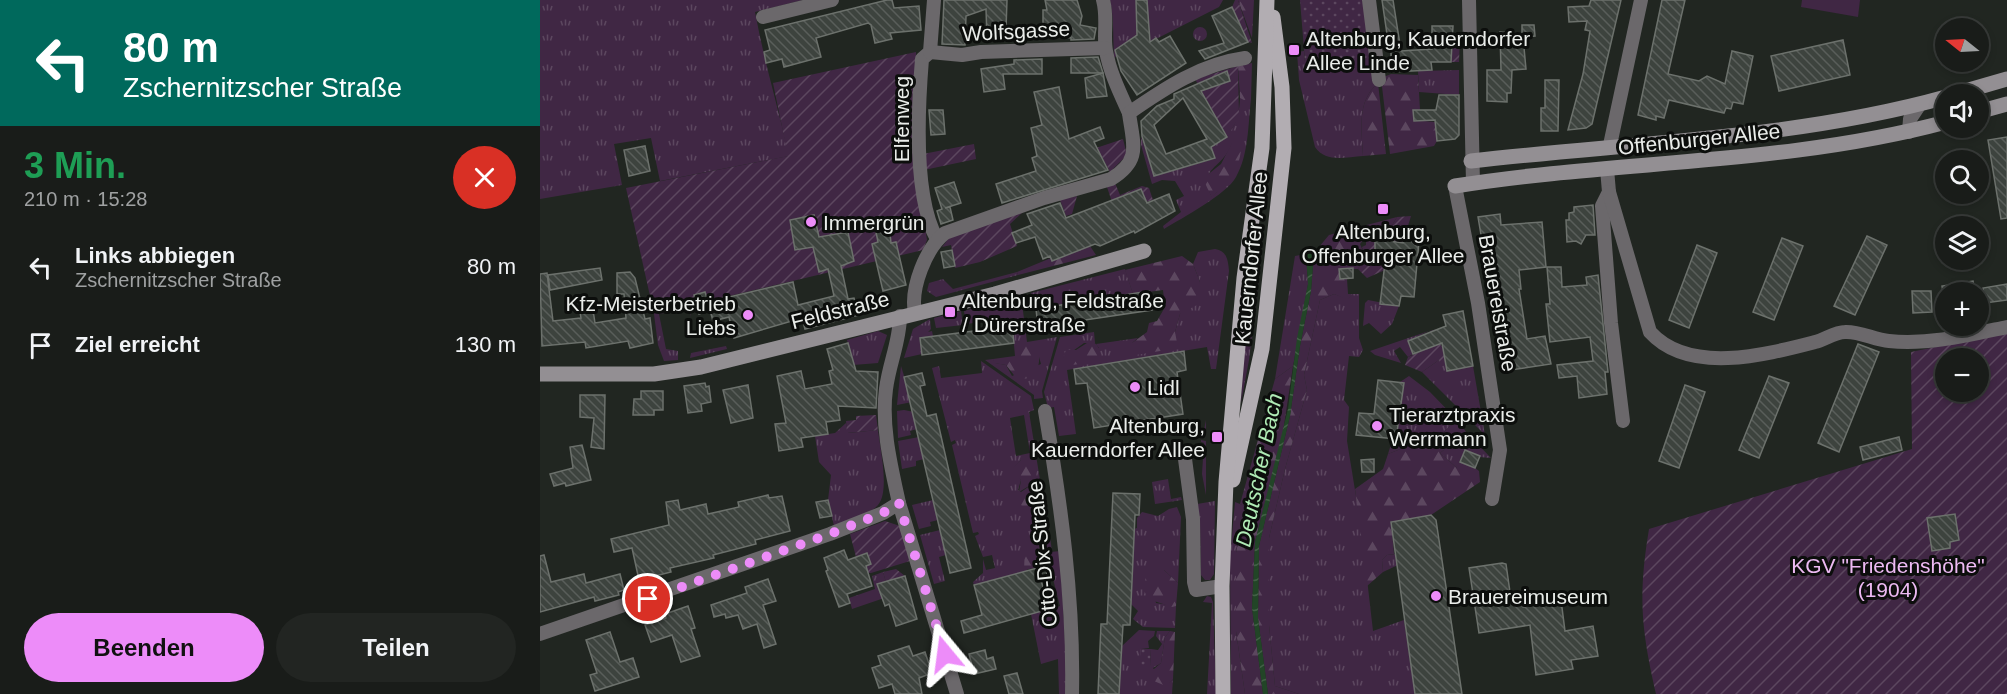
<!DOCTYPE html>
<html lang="de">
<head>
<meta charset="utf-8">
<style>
	body { margin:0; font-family:Helvetica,sans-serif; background:#222522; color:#f1f3f6; height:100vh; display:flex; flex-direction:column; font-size:22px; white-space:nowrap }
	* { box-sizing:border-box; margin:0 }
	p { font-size:20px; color:#9fa1a2 }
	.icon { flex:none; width:33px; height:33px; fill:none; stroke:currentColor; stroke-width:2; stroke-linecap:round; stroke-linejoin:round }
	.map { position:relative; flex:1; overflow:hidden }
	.sheet { display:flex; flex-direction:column; background:#191c19; width:540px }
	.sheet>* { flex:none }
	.top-card { background:#00695c; color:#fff; overflow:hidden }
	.needle { width:39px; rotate:288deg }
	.fabs { position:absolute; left:1395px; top:18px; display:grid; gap:12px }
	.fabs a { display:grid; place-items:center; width:54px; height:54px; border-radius:50%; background:#191c19; box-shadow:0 3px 9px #0003,0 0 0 2px #373a38; font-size:30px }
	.pin { position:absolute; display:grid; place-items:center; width:51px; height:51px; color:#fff; margin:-26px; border:3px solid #fff; border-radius:50%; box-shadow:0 2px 6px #0007 }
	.me { position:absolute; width:66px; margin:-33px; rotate:344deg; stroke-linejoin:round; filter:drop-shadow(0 0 4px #0008) }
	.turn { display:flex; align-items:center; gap:21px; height:126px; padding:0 24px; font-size:27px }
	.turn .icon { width:78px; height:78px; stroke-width:2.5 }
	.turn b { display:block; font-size:42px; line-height:51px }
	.round { display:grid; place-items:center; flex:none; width:63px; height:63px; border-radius:32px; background:#222522 }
	.summary { display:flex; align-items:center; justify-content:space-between; height:102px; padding:0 24px }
	h1 { font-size:36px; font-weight:600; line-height:45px; color:#1e9e55 }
	.primary-button { display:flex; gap:12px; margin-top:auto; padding:12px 24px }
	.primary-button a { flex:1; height:69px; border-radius:36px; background:#ed8cf9; color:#111; font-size:24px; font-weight:600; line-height:69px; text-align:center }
	.primary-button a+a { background:#222522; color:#f1f3f6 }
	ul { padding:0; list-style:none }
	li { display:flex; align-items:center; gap:18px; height:78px; padding:0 24px }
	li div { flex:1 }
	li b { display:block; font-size:22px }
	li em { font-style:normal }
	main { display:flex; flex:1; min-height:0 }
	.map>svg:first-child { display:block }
	.grass { fill:url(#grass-tufts); fill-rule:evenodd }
	.forest { fill:url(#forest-firs) }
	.park { fill:url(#park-dots) }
	.garden { fill:url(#garden-furrows); fill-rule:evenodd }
	.pitch { fill:#402744 }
	.water { fill:url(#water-waves) }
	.building { fill:url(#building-back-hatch); stroke:#6c716c; stroke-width:1.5; fill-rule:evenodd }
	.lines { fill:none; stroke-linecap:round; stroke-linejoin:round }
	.street { stroke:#6b686b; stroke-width:14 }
	.secondary { stroke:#938f93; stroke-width:15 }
	.primary { stroke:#b2adb2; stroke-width:15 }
	.route { stroke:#ed8cf9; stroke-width:10; stroke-dasharray:0 18 }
	.poi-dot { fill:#ed8cf9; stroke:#0c0e0c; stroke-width:2 }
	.labels { text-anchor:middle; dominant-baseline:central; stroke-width:6; stroke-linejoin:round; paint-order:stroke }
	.street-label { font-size:21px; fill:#eaedea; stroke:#0c0e0c }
	.poi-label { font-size:21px; fill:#eaedea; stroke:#0c0e0c; text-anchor:start }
	.park-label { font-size:21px; fill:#edbaf3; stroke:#0c0e0c }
	.water-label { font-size:22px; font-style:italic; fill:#afebb5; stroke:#0c0e0c }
</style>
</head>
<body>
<main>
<section class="sheet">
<div class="top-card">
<div class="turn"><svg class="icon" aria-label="left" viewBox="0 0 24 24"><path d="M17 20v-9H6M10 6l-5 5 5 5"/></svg><div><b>80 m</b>Zschernitzscher Straße</div></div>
</div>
<div class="summary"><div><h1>3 Min.</h1><p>210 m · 15:28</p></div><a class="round" style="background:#d93025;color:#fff"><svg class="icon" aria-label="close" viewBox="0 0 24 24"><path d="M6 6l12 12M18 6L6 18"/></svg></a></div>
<ul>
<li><svg class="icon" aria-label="left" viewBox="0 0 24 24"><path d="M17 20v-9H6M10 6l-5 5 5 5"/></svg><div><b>Links abbiegen</b><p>Zschernitzscher Straße</p></div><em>80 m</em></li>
<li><svg class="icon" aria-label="arrive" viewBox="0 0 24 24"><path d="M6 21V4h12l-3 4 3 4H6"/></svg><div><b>Ziel erreicht</b></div><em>130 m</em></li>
</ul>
<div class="primary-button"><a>Beenden</a><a>Teilen</a></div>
</section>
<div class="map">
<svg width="1467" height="694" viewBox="0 0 1467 694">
	<defs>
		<pattern id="grass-tufts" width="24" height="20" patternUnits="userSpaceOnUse" patternTransform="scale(1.5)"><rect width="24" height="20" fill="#402744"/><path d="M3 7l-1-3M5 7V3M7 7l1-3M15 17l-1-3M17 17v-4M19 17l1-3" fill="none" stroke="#5c475f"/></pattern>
		<pattern id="forest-firs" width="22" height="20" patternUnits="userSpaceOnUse" patternTransform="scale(1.5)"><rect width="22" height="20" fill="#402744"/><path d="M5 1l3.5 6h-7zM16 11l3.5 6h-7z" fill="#5c475f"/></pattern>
		<pattern id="park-dots" width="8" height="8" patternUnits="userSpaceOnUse" patternTransform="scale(1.5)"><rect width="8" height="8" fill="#402744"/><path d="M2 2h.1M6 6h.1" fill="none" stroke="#5c475f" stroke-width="1.8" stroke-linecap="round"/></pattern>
		<pattern id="garden-furrows" width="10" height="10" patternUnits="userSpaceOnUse" patternTransform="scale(1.5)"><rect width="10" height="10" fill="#402744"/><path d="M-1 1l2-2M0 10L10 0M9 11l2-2" fill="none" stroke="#5c475f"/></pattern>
		<pattern id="water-waves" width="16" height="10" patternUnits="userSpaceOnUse" patternTransform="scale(1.5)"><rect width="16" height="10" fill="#224527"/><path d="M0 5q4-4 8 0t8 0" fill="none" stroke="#426046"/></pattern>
		<pattern id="building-back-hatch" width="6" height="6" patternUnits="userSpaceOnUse" patternTransform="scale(1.5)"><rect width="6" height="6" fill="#3d433e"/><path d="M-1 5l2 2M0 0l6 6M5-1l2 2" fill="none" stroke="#595e5a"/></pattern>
	</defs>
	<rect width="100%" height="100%" fill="#212621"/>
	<!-- grass -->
	<g class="grass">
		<path d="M0,0H263L215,12C224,61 238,107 249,156L120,181L111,138L74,144L82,185L0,199Z"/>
		<path d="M570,0H683L679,7L612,41H597L575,50L578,55L575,57V64C572,42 575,22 570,0Z"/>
		<path d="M813,0H822L829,23L838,83C816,102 822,130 823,156C805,157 786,163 775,147L759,80L757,52L764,51L766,73Z"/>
		<circle cx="660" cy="34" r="7"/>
		<path d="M919,70V95L879,92L878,71Z"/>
		<path d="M700,98L711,99C708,124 709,154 696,177C687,194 642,218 624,229L623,226L641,212L636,200L644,196L635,181L622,180L612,184L601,145V136L614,176L674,159L671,147C692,135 699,122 700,98ZM692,143L677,192L672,197C657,166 682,171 692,143Z"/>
		<path d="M857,217L848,232L826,237L821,231C805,235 787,243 774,253L789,235Z"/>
		<path d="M675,249C687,251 688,260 689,271L676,369H671L667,347L527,370L536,434L519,436L514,407L508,408L504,392L520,337L554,332L555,343H544L523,358L559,348L556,344L598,338L592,343L635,332L640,314L660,282L653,264L658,252Z"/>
		<path d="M766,254L768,284L753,366L735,379L755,256Z"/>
		<path d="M585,269L593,294L496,309L491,293Z"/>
		<path d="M477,272L478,275L396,297L387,291L389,283L403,279L413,289Z"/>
		<path d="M713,275L719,276L709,360L701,403L703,357Z"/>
		<path d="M794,294L808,299L812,294H819V338L823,350L819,357L809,356L804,400L809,407L807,441L821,527L833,631L864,620L875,694H759L735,686L729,625V538L745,469L767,390L764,375L780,300Z"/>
		<path d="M481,296L487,342L517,337L502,391L503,398L494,399V395L445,360L453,359L455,363L466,365L472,376L501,364L498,353L474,345L472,326L459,328L458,320L426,324L424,311Z"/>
		<path d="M828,300L859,306L852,324L841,334L829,323L823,326L825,303Z"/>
		<path d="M149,307L151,317L148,308L119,314L126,349L138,351V360L124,361L118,345L114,314Z"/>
		<path d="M421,311L423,325L396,328L394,318Z"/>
		<path d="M390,319L391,329L388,332L392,331L393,336L380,338L382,354L364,358L373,329Z"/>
		<path d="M338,331L347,335L338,363L313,365L307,340Z"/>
		<path d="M889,331L868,341L873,354L868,357L860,347L854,351L861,363L835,355L830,351Z"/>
		<path d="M186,346L187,349L150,358L151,353Z"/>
		<path d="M899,360L906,363L908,371L933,366L945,435L882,372Z"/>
		<path d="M441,361L491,396L494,410L489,412L506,517L498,520L487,571L434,585L433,582L443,573V559L446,570L455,568L452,555L443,557L435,536L439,534L438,532L433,533L412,445L416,443L415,440L411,442L392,368L399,366L401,378L442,373ZM484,415L490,453L476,456L470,418ZM481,460L497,481L481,492L478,490L481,480L471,470Z"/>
		<path d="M361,366L372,402L357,405Z"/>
		<path d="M869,376L890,392L919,422L910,426L895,441L884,446H868L848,454L853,438H856L864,383L860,382Z"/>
		<path d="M364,410L374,412L377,429L370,431L371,435L358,438L357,411Z"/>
		<path d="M666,420V433H662L661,440L666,441V495L662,474L664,443L661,442V430H664Z"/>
		<path d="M306,423L308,433L338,430C340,448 350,491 338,505C328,516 307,520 294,526L288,500L291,475L279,462L275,436L295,433Z"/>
		<path d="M926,432L951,458L939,457L925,450L920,462L935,468H917L900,453Z"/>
		<path d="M379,437L384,459L376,461V466L362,469L358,441Z"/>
		<path d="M628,479L631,499L641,497L642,500L615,504L612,482Z"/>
		<path d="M393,500L398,520L390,522L391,526L379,529L372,505Z"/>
		<path d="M675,501L674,574L670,580H665L661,575L660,524L657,504Z"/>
		<path d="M695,502L705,506L696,553V631L705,694H691L690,558Z"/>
		<path d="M637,507L641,517L638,583L624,570H608L616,603L636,606L635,628L603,627L593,619L598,611L591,604L594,529L597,528V518L602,512L618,516L629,509Z"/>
		<path d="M400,530L406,555L399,557L405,581L394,584L380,535Z"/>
		<path d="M520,551L528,694H519L518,659L501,664L491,614L520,606L512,575L507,573L511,569V552Z"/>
		<path d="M856,554L858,565L843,572L842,560L847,555Z"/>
		<path d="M343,572L350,596L312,609L309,598L335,589L332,576Z"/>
		<path d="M667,596L671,597L673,602L676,694H667L672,603L663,602Z"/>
		<path d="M599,630L615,631L614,636L608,641L609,648L601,649L610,666L611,649L618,650L622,644L616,636L617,631H630L625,637L621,663L613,668L626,685L633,679L632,694H579L582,646Z"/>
	</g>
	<!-- forest -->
	<g class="forest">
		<path d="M698,0H714L712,38Z"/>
		<path d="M712,63L711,99L704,100L700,98L698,66Z"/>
		<path d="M851,74L878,75L880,110H874V120L895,122L897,141L894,146L850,154L841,78Z"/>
		<path d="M838,83L846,154L823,156C822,130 816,102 838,83Z"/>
		<path d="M697,141L701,144C702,168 687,181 672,198L665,183L666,176L681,164L692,143Z"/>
		<path d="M821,231L826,237L820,244L825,256L818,269H799V279H807L808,294H812L808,300L794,294L780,300L764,375L767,390L745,469L729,538V625L735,686L759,694H728L718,618L719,546L750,416L760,346L771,291L774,253L786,244Z"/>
		<path d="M550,246L556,255L478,275L477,272L511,258L512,261Z"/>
		<path d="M642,256L653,264L660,282L657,305L640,314L635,332L638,348L596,355L592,343L607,332L609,323L617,321L625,307L623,290L593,294L585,270Z"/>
		<path d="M550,341C558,343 562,351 560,361L525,366L523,358L526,350H536Z"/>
		<path d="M474,345C477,345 498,347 499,347C500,363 500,381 477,379L466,365L454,363L453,359L475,356Z"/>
		<path d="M753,366L742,438L715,542L712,608L723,694H705L696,631V553L705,506L700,504L735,379Z"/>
		<path d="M919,422L926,432L900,453L917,468H935L939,471L940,482L891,515L851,522L854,554L847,555L842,560L843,572L827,586L815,489L843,469L848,454L868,446H884L895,441L910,426Z"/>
		<path d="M491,457L495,460L497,481L479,492L481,480L470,473V470L481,460Z"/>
		<path d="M492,490L500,499L498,514L486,516L480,502Z"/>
		<path d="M506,517C508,533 518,561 507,573L505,566L484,570L485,547L498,520Z"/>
		<path d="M616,569L624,570L638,583L636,606L632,607L608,599L603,588L608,570Z"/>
		<path d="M630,631L635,632L633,679L626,686L609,679L608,674L621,663L625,637Z"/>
	</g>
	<!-- park -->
	<g class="park">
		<path d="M760,0H820L830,68L766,74Z"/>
		<path d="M601,649H611L610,666L600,665Z"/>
	</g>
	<!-- garden -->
	<g class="garden">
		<path d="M695,0H698L712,43L708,42L692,7Z"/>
		<path d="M920,37L919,62H911V38Z"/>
		<path d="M376,52L378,185L387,240L383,250L114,314L86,188L248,156L233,83Z"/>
		<path d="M698,66L699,117L687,137L655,79Z"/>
		<path d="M583,139L587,155L570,172L562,157L549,164L553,149Z"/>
		<path d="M434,144L436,159L384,170L383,154Z"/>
		<path d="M575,183L580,195L602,186L609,188L613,200L606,202H572L567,187Z"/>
		<path d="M537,196L532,214L526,216L520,200Z"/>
		<path d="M485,210L470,224L477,246L440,262L415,268L411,245L402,247L409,238Z"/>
		<path d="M871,216L863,242L835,241V262L844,263L845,270L827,278L818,269L825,256L822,247L826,245V237L848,232L857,217Z"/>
		<path d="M898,329L901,346L909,344L906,363H900L899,360L882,372L865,365L868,357L895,345L890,331Z"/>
		<path d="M1467,332V694H1116C1101,628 1098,596 1109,529L1372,449L1371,352ZM1406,358H1438V392H1406Z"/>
		<path d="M336,415L338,430L307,433L306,421L316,420V416Z"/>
		<path d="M345,521L360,526L370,561L331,573H322L320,568L331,564L326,553L316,557L310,534Z"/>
		<path d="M356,569L365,576L351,580L355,594L350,596L343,572Z"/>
	</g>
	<!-- pitch -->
	<path class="pitch" d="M1262,0H1320L1318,17L1261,7Z"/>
	<!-- water -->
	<path class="water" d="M774,253L771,291L760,346L750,416L719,546L718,618L728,694H723L712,608L715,542L748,409L757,338L768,284L766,254Z"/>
	<!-- building -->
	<g class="building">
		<path d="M347,0H352L354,8L379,6L381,30L350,33L352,39L335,43L331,25L328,23L276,38L281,57L244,67L242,59L226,63L224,52L230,50L225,30Z"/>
		<path d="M404,0H467L466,29H462V38L447,39L446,9L426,16L425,45L402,44Z"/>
		<path d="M505,0H537L542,16L540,25L556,28L554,39L531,40V38L503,33V10H507Z"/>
		<path d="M596,0H607L610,42L616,38L619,42L630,36L646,63L597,95L581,71L575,50L597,35Z"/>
		<path d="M842,0H853L861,51L892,49V26H913L911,62H891L892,70L851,72V40L848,41Z"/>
		<path d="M1051,0H1081L1052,124L1046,128L1028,130L1043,74L1050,31L1045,30L1047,21L1029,22L1028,7L1049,6Z"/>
		<path d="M1122,0H1145L1128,74L1159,81L1167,76L1185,84L1192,51L1213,56L1203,104L1193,102L1191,109L1186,108L1184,113L1129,100L1124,118L1116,116V120L1098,115Z"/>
		<path d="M692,7L708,42L665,59L659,51L684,43L672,16Z"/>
		<path d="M982,25H994L995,36L983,37L986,69L972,70L971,93H967V102L947,101V70H961L960,32L982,34Z"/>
		<path d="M1303,40L1310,75L1239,91L1231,56Z"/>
		<path d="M558,57L563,73H531V58Z"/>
		<path d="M502,59V74H463L465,89L444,92L441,69L474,64V60Z"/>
		<path d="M687,71L690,81L661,91L687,137L671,147L675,158L614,176L602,136L601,121L617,106L634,99V94ZM643,98L667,139L626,154L614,125Z"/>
		<path d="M563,73L567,96L547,98L545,78Z"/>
		<path d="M1005,80H1019L1018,131H1001V108H1005Z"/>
		<path d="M519,87L529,139L560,127L564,138L554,142L568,170L462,203L456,184L496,171L492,158L497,156L491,128L502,125L494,92Z"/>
		<path d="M899,95H919V135L915,139L897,141L895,120L874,121L873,110H896Z"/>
		<path d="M389,110H403L405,134L391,135Z"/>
		<path d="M1467,137V218L1461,219L1448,140Z"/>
		<path d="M105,146L110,171L89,176L84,150Z"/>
		<path d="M414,182L421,203L405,208L410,207L413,220L401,224L397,211L402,209L395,188Z"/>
		<path d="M601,189L607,203L629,194L635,211L595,233L594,231L560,246L555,244L512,261L510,256L503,259L495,237L476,243L472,233L492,225L487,214L520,203L526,218Z"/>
		<path d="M1053,205L1055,235H1046L1041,244L1036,241L1027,242L1026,220H1029V213L1034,212V207Z"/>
		<path d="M960,214L961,225L1002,222L1006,267L979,270L981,289H979L987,339L1005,336L1011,364L964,371L938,217Z"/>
		<path d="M274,215L279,237L308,232L314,261L301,266L308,299L314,298L319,315L265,329L262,318L194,338L189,317L173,321L170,310L159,314L154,295L165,292L169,304L168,302L253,282L258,305L294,296L288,269L279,272L273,247L255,250L250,220Z"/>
		<path d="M349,224L351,243L356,242L366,285L343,291L332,244L338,242L335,227Z"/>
		<path d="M1327,236L1347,245L1315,315L1294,306Z"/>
		<path d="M1242,238L1263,246L1234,320L1213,312Z"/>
		<path d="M835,239L863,243V239L879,241L874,297L861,296L859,306L840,304L845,263L835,262Z"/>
		<path d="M1157,245L1177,253L1149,328L1129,320Z"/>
		<path d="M412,250L415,266L404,268L401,252Z"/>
		<path d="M1007,267H1021L1022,287L1047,285L1046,277L1058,275L1068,372H1065L1067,394L1039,398L1037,376L1019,378L1017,365L1053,361L1050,337L1010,342L1006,304H1010Z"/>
		<path d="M60,268L62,280L10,290L8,275Z"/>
		<path d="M813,268V278L800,279L799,269Z"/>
		<path d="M90,272L95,278L105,319L110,318L113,343L90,348L88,341L46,348L45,342L2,346L0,274L7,273L13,321L41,318L40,312L53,310L55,323L86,318L84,294H77V273Z"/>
		<path d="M1433,281L1435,292H1403L1402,286Z"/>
		<path d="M1467,284V300L1445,303L1443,288Z"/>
		<path d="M609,291L612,310L498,327L496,309Z"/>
		<path d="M1372,291H1391L1392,312L1373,313Z"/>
		<path d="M923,311L933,366L907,371L902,343L873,354L868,341L906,326L903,315Z"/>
		<path d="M472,326L474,343L382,355L380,338Z"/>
		<path d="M308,343L316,371L338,372L336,408L298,406L300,420L286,422L288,434L261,438L263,447L239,451L235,424L246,423L237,376L261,371L265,389L292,384L289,371L293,370L287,349Z"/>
		<path d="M1318,344L1339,352L1299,452L1278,443Z"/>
		<path d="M644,351L646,370L637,372L643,414L554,428L547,383L536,384L534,369Z"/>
		<path d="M382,373L385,385L380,386L387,416L396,414L431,568L410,573L364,377Z"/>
		<path d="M1229,376L1249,383L1219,458L1199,450Z"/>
		<path d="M838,380L864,383L856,439L816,435L819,413L834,414Z"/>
		<path d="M165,383L166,387L169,386L171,402L161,404L162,411L148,413L144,386Z"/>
		<path d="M208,385L213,418L191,423L183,390Z"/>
		<path d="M1145,385L1165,392L1139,468L1119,461Z"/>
		<path d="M101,391H123V410H114V415H93L94,399H101Z"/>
		<path d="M40,395H65L64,449L51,447L54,418L40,417Z"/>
		<path d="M1359,437L1362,450L1323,460L1320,447Z"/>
		<path d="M42,445L51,480L26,486L25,483L14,486L10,474L33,468L30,447Z"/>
		<path d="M925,450L940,456L935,468L920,462Z"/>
		<path d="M834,459V472H822L821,460Z"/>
		<path d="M573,493L600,494L599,515H595L590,625H583L579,694H558L561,624H567Z"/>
		<path d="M228,495L229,498L242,496L250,531L215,540L216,544L173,555L174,558L130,568L131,572L99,580L92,548L74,552L71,539L129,525L126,502L138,500L140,510L166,504L168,514L199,507L198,502Z"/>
		<path d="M288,500L292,516L280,518L276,502Z"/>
		<path d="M1415,514L1419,540L1410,542V548L1392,551L1387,518Z"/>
		<path d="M891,515L896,520L922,694H875L851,522Z"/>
		<path d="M304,550L308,560L327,553L331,564L326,566L332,586L307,594L310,603L299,607L286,571L288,570L284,558Z"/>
		<path d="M4,555L11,582L44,574L46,583L80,574L84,590L78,592L79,595L55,601L54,597L0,612V556Z"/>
		<path d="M962,563L966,564L970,592L983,607L1021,600L1025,631L1053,626L1058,656L1031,660L1033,669L996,675L990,625L939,633L929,568Z"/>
		<path d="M505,566L508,578L501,580L509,609L424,633L421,621L442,615L434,585Z"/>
		<path d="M365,576L377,619L356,626L349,604L345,606L337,584Z"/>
		<path d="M228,579L236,601L223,605L236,644L224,648L217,624L203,629L198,615L186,618L185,614L174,617L171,605L207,593L205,587Z"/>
		<path d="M148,606L155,628L151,629L160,656L141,662L132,635L111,642L105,625L126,618L125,614Z"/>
		<path d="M70,632L80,662L93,658L99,677L55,691L50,675L57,673L46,640Z"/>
		<path d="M369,646L373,656L385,652L392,673L379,678L382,694H355L352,684L339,688L332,668L341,665L338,656Z"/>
		<path d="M445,650L447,659L453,657L456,669L434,674L429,654Z"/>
		<path d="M477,673L483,694H469L464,676Z"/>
	</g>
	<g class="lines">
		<!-- street -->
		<g class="street">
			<path d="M394,0L390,52L382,59C378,108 373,197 397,239"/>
			<path d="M563,0C568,18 563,35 566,51C570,73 580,93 589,113"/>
			<path d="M829,0L839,80"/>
			<path d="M929,0L933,183"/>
			<path d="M223,17L292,0"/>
			<path d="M390,52L422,55L441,52L565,48"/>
			<path d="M1369,132L1370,119L1380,104"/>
			<path d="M1070,145L1101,0"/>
			<path d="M1067,169L1069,192L1062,206L1071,323L1083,421"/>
			<path d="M915,186L938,303L960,450L952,499"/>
			<path d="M1069,192L1110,332C1149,375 1225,355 1275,342C1284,340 1295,332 1305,332C1319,331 1335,340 1349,341C1389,345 1429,335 1467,327"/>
			<path d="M375,313C370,288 386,248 405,233L504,198L571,179C602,160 593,144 589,113C625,88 661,64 705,58"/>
			<path d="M505,411C521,505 534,598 532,694"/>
			<path d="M645,459L653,519L654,582L656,590L682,586"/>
			<path d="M359,503L417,694"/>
			<path d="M0,634L290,534L343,513L359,503C351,466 341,426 346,389C349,364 360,341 360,316"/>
		</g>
		<!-- secondary -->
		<g class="secondary">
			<path d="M1415,94L1467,79"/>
			<path d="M1438,112L1467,104"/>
			<path d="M931,161C1087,143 1255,139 1406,97"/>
			<path d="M915,186C1078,160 1245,165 1406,122"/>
			<path d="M0,374H114L161,367L455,294L604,251"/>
		</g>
		<!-- primary -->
		<g class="primary">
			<path d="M693,480L722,349L744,148L742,87L733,17"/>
			<path d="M683,694L682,586L686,482L704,278L722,148L727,0"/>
		</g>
	</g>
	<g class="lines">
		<!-- route -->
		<path class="route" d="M108,599L290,534L343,513L359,503L405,654"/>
	</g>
	<!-- markers -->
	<g class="poi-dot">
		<rect x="748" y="44" width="12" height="12" rx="3"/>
		<rect x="837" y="203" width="12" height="12" rx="3"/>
		<circle cx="271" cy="222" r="6"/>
		<rect x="404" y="306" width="12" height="12" rx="3"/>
		<circle cx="208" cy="315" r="6"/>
		<circle cx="595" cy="387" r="6"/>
		<circle cx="837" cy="426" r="6"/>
		<rect x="671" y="431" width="12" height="12" rx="3"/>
		<circle cx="896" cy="596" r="6"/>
	</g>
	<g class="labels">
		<!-- street labels -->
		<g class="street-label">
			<text transform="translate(476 31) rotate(-3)">Wolfsgasse</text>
			<text transform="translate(361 119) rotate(-90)">Elfenweg</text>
			<text transform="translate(1159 139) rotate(-6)">Offenburger Allee</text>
			<text transform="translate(711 258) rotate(-84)">Kauerndorfer Allee</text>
			<text transform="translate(958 303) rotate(80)">Brauereistraße</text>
			<text transform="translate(300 310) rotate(-14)">Feldstraße</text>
			<text transform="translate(502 554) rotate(-96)">Otto-Dix-Straße</text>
		</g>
		<!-- poi labels -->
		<g class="poi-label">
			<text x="766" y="38">Altenburg, Kauerndorfer<tspan x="766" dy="24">Allee Linde</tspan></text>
			<text x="283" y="222">Immergrün</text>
			<text x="843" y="231" text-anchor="middle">Altenburg,<tspan x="843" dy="24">Offenburger Allee</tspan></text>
			<text x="422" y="300">Altenburg, Feldstraße<tspan x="422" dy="24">/ Dürerstraße</tspan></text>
			<text x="196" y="303" text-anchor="end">Kfz-Meisterbetrieb<tspan x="196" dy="24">Liebs</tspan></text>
			<text x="607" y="387">Lidl</text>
			<text x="849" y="414">Tierarztpraxis<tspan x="849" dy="24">Werrmann</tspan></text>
			<text x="665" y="425" text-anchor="end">Altenburg,<tspan x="665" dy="24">Kauerndorfer Allee</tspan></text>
			<text x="908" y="596">Brauereimuseum</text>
		</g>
		<!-- park labels -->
		<g class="park-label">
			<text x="1348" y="565">KGV "Friedenshöhe"<tspan x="1348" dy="24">(1904)</tspan></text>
		</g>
		<!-- water labels -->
		<g class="water-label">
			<text transform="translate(719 470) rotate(-78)">Deutscher Bach</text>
		</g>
	</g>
</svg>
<div class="fabs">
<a><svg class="needle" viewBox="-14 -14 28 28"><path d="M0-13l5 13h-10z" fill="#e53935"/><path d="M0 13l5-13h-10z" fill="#9fa1a2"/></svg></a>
<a><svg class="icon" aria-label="sound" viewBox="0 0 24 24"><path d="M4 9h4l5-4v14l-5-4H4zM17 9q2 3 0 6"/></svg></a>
<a><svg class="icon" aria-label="search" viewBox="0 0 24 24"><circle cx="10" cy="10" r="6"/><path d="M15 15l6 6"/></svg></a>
<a><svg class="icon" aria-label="layers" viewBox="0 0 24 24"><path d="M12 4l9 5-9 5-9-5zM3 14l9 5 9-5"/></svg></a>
<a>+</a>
<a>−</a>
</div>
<div class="pin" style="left:108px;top:599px;background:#d93025"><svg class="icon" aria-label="arrive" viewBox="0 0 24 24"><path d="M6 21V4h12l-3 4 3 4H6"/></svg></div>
<svg class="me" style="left:405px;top:654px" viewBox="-20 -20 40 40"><path d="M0-17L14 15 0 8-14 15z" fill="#ed8cf9" stroke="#fff" stroke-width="4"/></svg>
</div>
</main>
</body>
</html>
